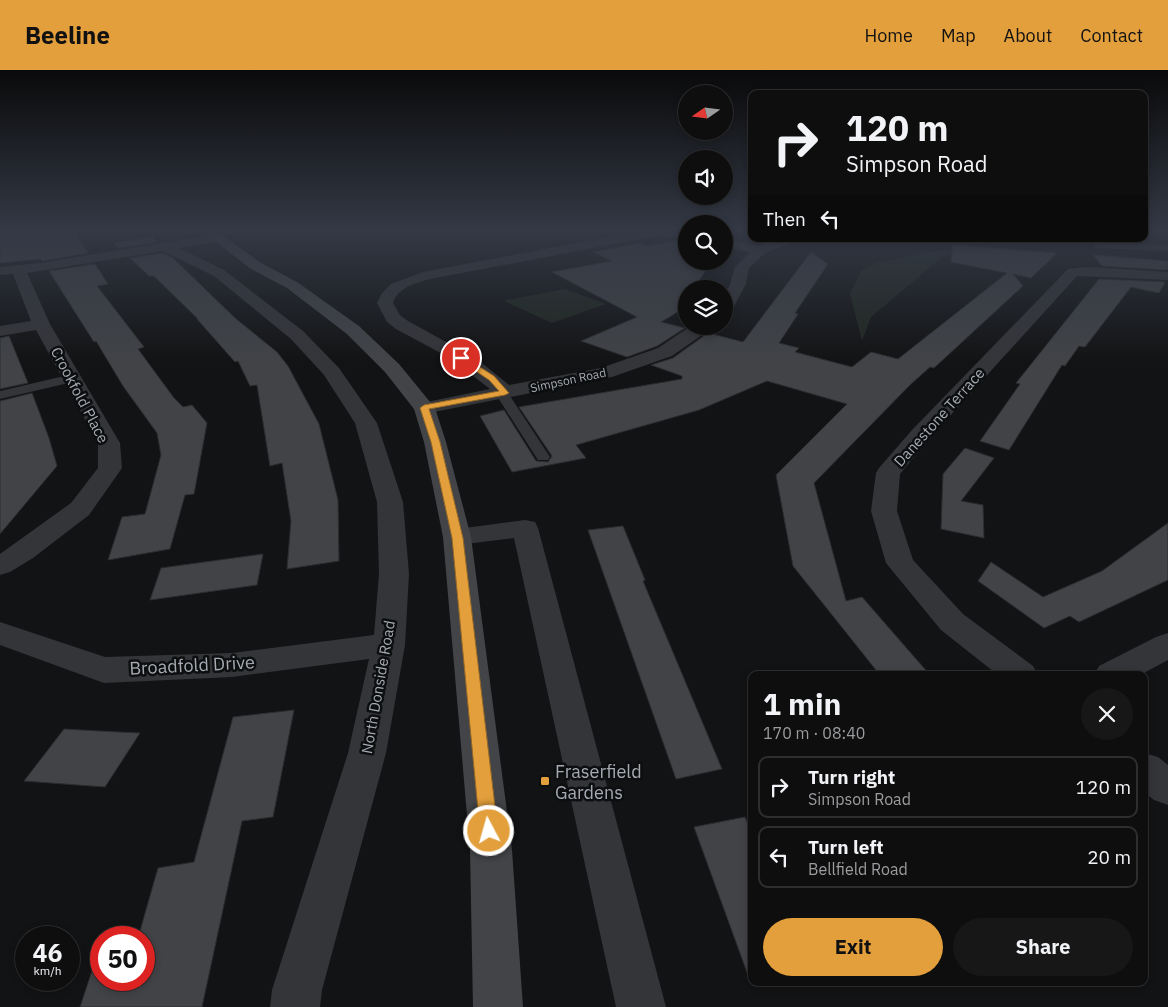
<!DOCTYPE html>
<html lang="en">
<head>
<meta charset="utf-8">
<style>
	body { margin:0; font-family:"IBM Plex Sans",sans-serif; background:#171718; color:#f1f3f6; height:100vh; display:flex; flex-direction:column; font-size:19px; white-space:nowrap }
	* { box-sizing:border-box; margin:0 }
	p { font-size:16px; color:#9b9c9e }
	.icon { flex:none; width:28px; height:28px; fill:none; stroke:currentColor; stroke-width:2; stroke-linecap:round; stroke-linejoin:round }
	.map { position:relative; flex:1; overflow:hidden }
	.side { position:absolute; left:748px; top:601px; width:400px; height:315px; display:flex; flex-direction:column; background:#0e0e0f; border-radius:10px; box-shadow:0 2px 8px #0003,0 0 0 1px #2e2e2f }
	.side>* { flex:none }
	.hud { position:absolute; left:748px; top:20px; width:400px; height:152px; border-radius:10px; box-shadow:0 2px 8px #0003,0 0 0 1px #2e2e2f; background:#0e0e0f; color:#f1f3f6; overflow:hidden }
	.needle { width:32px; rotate:256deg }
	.fabs { position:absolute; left:678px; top:15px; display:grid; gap:10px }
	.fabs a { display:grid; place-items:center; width:55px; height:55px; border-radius:50%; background:#0e0e0f; box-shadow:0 2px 8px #0003,0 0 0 1px #2e2e2f; font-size:25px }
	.speed { position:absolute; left:15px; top:856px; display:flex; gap:10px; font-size:25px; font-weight:700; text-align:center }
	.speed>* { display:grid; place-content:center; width:65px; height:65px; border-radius:50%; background:#0e0e0f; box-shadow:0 2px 8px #0003,0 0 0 1px #2e2e2f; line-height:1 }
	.speed small { font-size:12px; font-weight:400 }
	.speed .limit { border:8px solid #d22; background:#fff; color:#111 }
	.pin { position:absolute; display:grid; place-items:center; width:42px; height:42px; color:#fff; margin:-21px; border:2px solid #fff; border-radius:50%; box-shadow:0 1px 5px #0007 }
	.me { position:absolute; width:55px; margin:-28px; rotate:354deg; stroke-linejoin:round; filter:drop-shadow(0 0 4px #0008) }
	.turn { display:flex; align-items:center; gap:18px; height:105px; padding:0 15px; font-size:22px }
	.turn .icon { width:65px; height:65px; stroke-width:2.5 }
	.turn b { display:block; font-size:35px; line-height:42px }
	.then { display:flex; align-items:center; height:48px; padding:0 15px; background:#0003; gap:10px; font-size:19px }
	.round { display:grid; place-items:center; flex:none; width:52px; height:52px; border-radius:26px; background:#171718 }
	.summary { display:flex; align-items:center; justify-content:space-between; height:85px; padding:0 15px }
	h1 { font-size:30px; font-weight:800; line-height:38px }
	.action { display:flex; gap:10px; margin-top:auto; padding:10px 15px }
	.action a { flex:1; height:58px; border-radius:30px; background:#e39f3b; color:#111; font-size:20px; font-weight:800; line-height:58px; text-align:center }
	.action a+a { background:#171718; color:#f1f3f6 }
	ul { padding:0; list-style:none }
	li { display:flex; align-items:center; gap:15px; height:62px; margin:0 10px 8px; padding:0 5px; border:2px solid #2e2e2f; border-radius:10px }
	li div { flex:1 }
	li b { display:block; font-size:19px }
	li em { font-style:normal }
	header { display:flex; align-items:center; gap:30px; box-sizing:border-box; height:70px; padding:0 25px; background:#e39f3b; color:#111 }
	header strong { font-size:24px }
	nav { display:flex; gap:28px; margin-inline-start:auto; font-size:18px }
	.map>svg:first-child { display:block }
	.green { fill:#1f261f }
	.building { fill:#414347; stroke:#2d2d30 }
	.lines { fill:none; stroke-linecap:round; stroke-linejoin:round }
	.lane { fill:#343539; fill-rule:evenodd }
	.street { fill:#343539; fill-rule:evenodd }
	.secondary { fill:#424448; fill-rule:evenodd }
	.route { fill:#e39f3b; stroke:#946726 }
	.poi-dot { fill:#e39f3b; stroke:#0d0e0f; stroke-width:2 }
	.labels { text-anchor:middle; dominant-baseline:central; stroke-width:5; stroke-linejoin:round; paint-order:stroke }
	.far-street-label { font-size:12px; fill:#a5aab3; stroke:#0d0e0f }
	.street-label { font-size:15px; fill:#a5aab3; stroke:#0d0e0f }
	.near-street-label { font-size:18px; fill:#a5aab3; stroke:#0d0e0f }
	.near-poi-label { font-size:18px; fill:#a5aab3; stroke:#0d0e0f; text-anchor:start }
</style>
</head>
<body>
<header>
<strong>Beeline</strong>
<nav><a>Home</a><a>Map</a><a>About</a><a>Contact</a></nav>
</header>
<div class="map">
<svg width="1168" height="937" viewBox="0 0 1168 937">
	<rect width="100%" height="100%" fill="#121314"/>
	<!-- green -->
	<g class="green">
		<path d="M987,177L988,185L947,183L871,247L862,271L850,224L861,201L875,193L921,183Z"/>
		<path d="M565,219L606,234L552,253L506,232V230Z"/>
	</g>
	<!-- building -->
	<g class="building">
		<path d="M0,161H74L88,183L42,191L41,189L0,193Z"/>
		<path d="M152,166L157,172L119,178L113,173Z"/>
		<path d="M678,170L686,172V191H712L700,209L697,219H686V237L661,252L685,258L657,276L627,287L581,271L637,247L552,202L612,191L593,182L640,173L646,176Z"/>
		<path d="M953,175L1057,183L1031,208L1013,204L1023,216L934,298L930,297L910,315L814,413L846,531L862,527L930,605H880L793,496L776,405L847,334L767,311L699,340L576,375L586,388L512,402L480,346L504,340L536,391L548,392L552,386L519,337L682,309V306L651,295L673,288L708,263L743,272L811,182L828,194L795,243L798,244L779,273L799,278L795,282L852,297L871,282L898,289L1007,203L951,192Z"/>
		<path d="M163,183L173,188L235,248L277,282L288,296L319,354L338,430L339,491L287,499L291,451L282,393L270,396L257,315L250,316L238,291L235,292L197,249H198L154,206H149L130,188Z"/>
		<path d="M1093,185L1168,191V200L1102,196Z"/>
		<path d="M95,194L108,214L97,216L144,277L138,279L174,328L183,337L192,335L207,353L194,424L185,425L170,479L108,490L122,447L145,444L161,385L157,363L123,316L96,271L94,272L49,201Z"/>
		<path d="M1099,209L1165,212L1159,223L1131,217L1085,277L1079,276L1065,296L1062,295L1009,380L980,371L1020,314L1016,313Z"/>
		<path d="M9,266L28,313L0,319V268Z"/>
		<path d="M32,323L49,368L57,396L0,464V331Z"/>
		<path d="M965,378L994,388L961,431L983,435L984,468L941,459L943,404Z"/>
		<path d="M1168,453V510L1079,552L1070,546L1044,558L978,511L991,492L1043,527L1102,501Z"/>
		<path d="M623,456L645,510L643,511L722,699L676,709L588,460Z"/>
		<path d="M263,484L257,515L150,530L161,498Z"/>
		<path d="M294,640L273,747L242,751L202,937H80L94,895L101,894V910H144V868H138L158,798L194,792L233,647Z"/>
		<path d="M64,659L99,661L140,663L105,717L24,711Z"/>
		<path d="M745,747L751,762V905H748L694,757Z"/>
	</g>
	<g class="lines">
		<!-- lane -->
		<g class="lane">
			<path d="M1098,173L1168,175V181L1095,178V174Z"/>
			<path d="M73,304L79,308L77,311L0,329V321Z"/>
			<path d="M501,319L506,320L550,387L548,390H538L536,387L495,323Z"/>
		</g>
		<!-- street -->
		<g class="street">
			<path d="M640,161H681L686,162V170L672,167H651L430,209C416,213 398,217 393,233L400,245L408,251L477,289L509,315L601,298L658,278L691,256H711L709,260L672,286L612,307L424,344L417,342L413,338L417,334L490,319L450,288L396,259L387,252L377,233L382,223L391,214L423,202Z"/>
			<path d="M218,164L224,168L223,171L179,178L224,200L303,261L339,298L377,353L403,432L409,504L405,575L386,683L322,920L320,937H270L272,920L348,683L369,589L232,607L104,613L0,575V552L105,587L232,583L374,565L379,504L377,432L355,353L324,305L291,269L214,206L163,181L27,203L50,254L120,373L122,398L89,445L33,488L10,502L0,505V484L71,433L98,398V373L36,260L0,266V256L31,251L13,204L0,205V197L40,193Z"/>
			<path d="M724,169L759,176L778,169H795L794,172L765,183L749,198L746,214L732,240L730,243L724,245V226L730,214L735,197L750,182L724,177Z"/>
			<path d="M1090,197L1168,202V210L1077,206L928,370L900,404L897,441L913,490L963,544L1033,596L1038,605H998L941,560L886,493L871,441L876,403L879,398L912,360L1068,199Z"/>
			<path d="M525,450L535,452L538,458L666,937H616L514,468L457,475L447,473L443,467L447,461L457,459Z"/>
			<path d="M1168,563V590L1140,605H1094L1099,596L1156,567Z"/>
			<path d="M1144,683L1158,687L1168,695V735L1154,730L1144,722Z"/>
		</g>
		<!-- secondary -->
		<path class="secondary" d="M202,161H216L261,193L297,212L359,256L399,294L435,338L446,372L471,467L512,780L523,937H473L470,780L443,467L424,372L414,339L385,302L347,264L287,218L251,199Z"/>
	</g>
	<!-- sky -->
	<linearGradient id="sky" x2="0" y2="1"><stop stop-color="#0a0a0b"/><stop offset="0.55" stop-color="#333945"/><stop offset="1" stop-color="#333945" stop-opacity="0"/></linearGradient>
	<rect width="1168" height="292" fill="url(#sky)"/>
	<!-- route -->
	<path class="route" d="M461,285L494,306L509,323L505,325L429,339L440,372L463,468L498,761L495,766L489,769L483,766L480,761L452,468L431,372L420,338L424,335L499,321L489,310L458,289L457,288Z"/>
	<!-- markers -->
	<rect class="poi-dot" x="540" y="706" width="10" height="10" rx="2.5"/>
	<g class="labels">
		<!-- far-street labels -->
		<g class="far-street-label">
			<text transform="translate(568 310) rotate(-12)">Simpson Road</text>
		</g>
		<!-- street labels -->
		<g class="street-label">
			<text transform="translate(80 325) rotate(62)">Crookfold Place</text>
			<text transform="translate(939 347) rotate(-48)">Danestone Terrace</text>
			<text transform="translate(378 617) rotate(-80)">North Donside Road</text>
		</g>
		<!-- near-street labels -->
		<g class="near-street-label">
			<text transform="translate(192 595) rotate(-3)">Broadfold Drive</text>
		</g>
		<!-- near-poi labels -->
		<g class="near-poi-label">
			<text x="555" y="701">Fraserfield<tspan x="555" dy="21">Gardens</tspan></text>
		</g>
	</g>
</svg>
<div class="fabs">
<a><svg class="needle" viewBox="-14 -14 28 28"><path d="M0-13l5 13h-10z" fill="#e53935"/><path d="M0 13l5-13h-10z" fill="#9b9c9e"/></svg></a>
<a><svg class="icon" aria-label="sound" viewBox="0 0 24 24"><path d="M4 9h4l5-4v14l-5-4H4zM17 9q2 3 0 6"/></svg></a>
<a><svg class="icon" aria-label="search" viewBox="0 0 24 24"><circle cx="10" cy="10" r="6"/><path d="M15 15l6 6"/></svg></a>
<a><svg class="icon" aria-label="layers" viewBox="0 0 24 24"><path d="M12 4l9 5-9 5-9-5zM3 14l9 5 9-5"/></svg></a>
</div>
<div class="speed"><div>46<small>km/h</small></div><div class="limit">50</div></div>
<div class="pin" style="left:461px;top:288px;background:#d93025"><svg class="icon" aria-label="arrive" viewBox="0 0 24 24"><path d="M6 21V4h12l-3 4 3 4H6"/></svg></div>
<svg class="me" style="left:489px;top:761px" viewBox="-20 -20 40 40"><circle r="17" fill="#e39f3b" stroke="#fff" stroke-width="3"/><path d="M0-11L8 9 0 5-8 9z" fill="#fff"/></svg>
<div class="hud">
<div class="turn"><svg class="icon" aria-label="right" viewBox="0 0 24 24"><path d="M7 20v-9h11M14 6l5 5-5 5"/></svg><div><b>120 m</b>Simpson Road</div></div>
<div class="then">Then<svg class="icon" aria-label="left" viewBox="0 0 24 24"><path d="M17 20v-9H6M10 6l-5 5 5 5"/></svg></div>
</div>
<section class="side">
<div class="summary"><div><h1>1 min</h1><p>170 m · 08:40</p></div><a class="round"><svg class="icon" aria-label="close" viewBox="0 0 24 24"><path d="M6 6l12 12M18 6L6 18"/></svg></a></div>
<ul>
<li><svg class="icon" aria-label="right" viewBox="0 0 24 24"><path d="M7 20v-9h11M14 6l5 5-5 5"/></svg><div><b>Turn right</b><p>Simpson Road</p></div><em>120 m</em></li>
<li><svg class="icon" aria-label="left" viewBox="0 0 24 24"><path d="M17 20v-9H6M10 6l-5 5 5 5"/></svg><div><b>Turn left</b><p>Bellfield Road</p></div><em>20 m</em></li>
</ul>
<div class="action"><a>Exit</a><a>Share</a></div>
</section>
</div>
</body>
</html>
